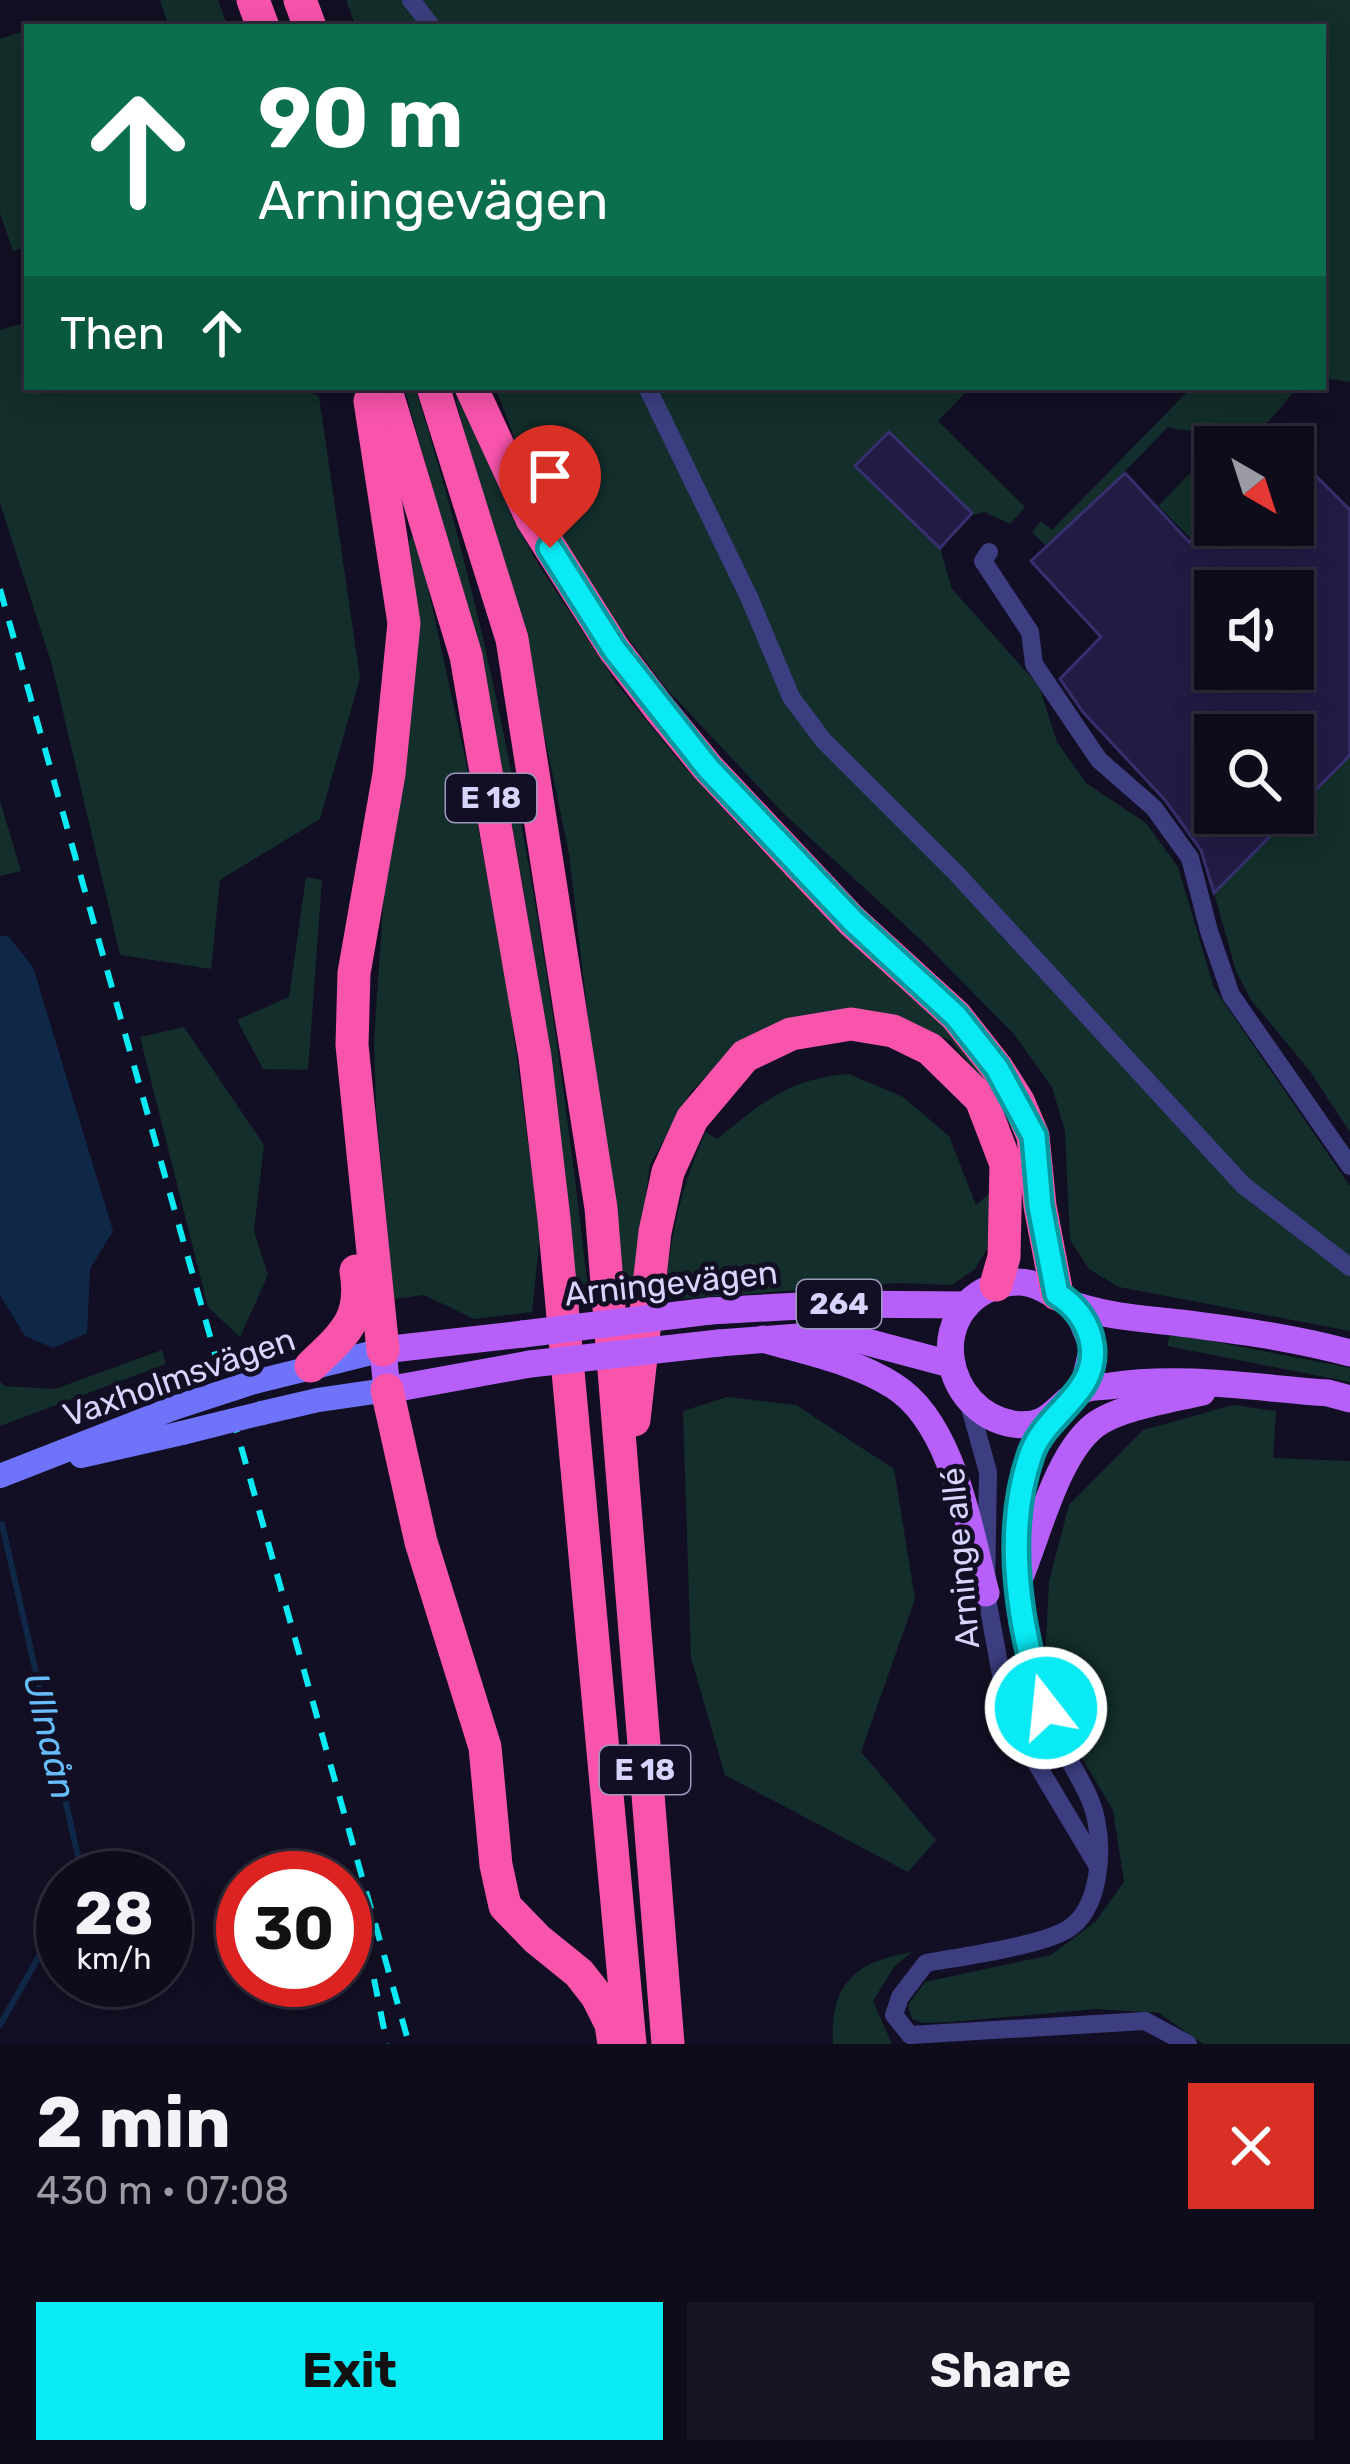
<!DOCTYPE html>
<html lang="en">
<head>
<meta charset="utf-8">
<style>
	body { margin:0; font-family:Rubik,sans-serif; background:#171424; color:#f1f3f6; height:100vh; display:flex; flex-direction:column; font-size:45px; white-space:nowrap }
	* { box-sizing:border-box; margin:0 }
	p { font-size:39px; color:#9b9ba3 }
	.icon { flex:none; width:66px; height:66px; fill:none; stroke:currentColor; stroke-width:2; stroke-linecap:round; stroke-linejoin:round }
	.map { position:relative; height:2044px; overflow:hidden }
	.side { display:flex; flex-direction:column; background:#0e0b1b; flex:1 }
	.side>* { flex:none }
	.guide { position:absolute; left:24px; top:24px; width:1302px; height:366px; border-radius:0px; box-shadow:0 6px 30px #0003,0 0 0 3px #2e2b3a; background:#0b6e4f; color:#fff; overflow:hidden }
	.needle { width:78px; rotate:141deg }
	.fabs { position:absolute; left:1194px; top:426px; display:grid; gap:24px }
	.fabs a { display:grid; place-items:center; width:120px; height:120px; border-radius:0px; background:#0e0b1b; box-shadow:0 6px 30px #0003,0 0 0 3px #2e2b3a; font-size:60px }
	.speed { position:absolute; left:36px; top:1851px; display:flex; gap:24px; font-size:60px; font-weight:700; text-align:center }
	.speed>* { display:grid; place-content:center; width:156px; height:156px; border-radius:50%; background:#0e0b1b; box-shadow:0 6px 30px #0003,0 0 0 3px #2e2b3a; line-height:1 }
	.speed small { font-size:30px; font-weight:400 }
	.speed .limit { border:18px solid #d22; background:#fff; color:#111 }
	.pin { position:absolute; display:grid; place-items:center; width:102px; height:102px; color:#fff; margin:-123px -51px; border-radius:50% 50% 50% 0; rotate:-45deg; box-shadow:0 0 12px #0007 }
	.pin .icon { rotate:45deg }
	.me { position:absolute; width:132px; margin:-66px; rotate:344deg; stroke-linejoin:round; filter:drop-shadow(0 0 9px #0008) }
	.turn { display:flex; align-items:center; gap:42px; height:252px; padding:0 36px; font-size:54px }
	.turn .icon { width:156px; height:156px; stroke-width:2.5 }
	.turn b { display:block; font-size:84px; line-height:102px }
	.then { display:flex; align-items:center; height:114px; padding:0 36px; background:#0003; gap:24px; font-size:45px }
	.round { display:grid; place-items:center; flex:none; width:126px; height:126px; border-radius:0px; background:#171424 }
	.headline { display:flex; align-items:center; justify-content:space-between; height:204px; padding:0 36px }
	h1 { font-size:72px; font-weight:700; line-height:90px }
	.primary-button { display:flex; gap:24px; margin-top:auto; padding:24px 36px }
	.primary-button a { flex:1; height:138px; border-radius:0px; background:#09eaf4; color:#111; font-size:48px; font-weight:700; line-height:138px; text-align:center }
	.primary-button a+a { background:#171424; color:#f1f3f6 }
	.map>svg:first-child { display:block }
	.green { fill:#132e2b }
	.water { fill:#102848 }
	.lines { fill:none; stroke-linecap:round; stroke-linejoin:round }
	.stream { stroke:#102848; stroke-width:6 }
	.building { fill:#221c44; stroke:#382f6f; stroke-width:3; fill-rule:evenodd }
	.street { stroke:#3c3e81; stroke-width:18 }
	.secondary { stroke:#6f73f9; stroke-width:24 }
	.primary { stroke:#b760f9; stroke-width:27 }
	.highway { stroke:#f854ac; stroke-width:33 }
	.rail { stroke:#09eaf4; stroke-width:6; stroke-dasharray:18 15; stroke-linecap:butt }
	.secondary-bridge { stroke:#6f73f9; stroke-width:24 }
	.primary-bridge { stroke:#b760f9; stroke-width:27 }
	.route-casing { stroke:#06989f; stroke-width:30 }
	.route { stroke:#09eaf4; stroke-width:21 }
	.labels { text-anchor:middle; dominant-baseline:central; stroke-width:10; stroke-linejoin:round; paint-order:stroke }
	.shield { fill:#120f24; stroke:#9c99bc; stroke-width:3 }
	.shield-label { font-size:30px; font-weight:bold; fill:#d7d4fd }
	.street-label { font-size:33px; fill:#d7d4fd; stroke:#120f24 }
	.water-label { font-size:36px; font-style:italic; fill:#66bdf9; stroke:#120f24 }
</style>
</head>
<body>
<div class="map">
<svg width="1350" height="2044" viewBox="0 0 1350 2044">
	<rect width="100%" height="100%" fill="#120f24"/>
	<!-- green -->
	<g class="green">
		<path d="M160,0H218L228,27H169Z"/>
		<path d="M346,0H1350V382L1323,378V27H356Z"/>
		<path d="M27,30V246L13,251L0,213V39Z"/>
		<path d="M27,322V387H302L319,397L360,678L320,819L220,880L211,969L120,955L52,665L0,503V330Z"/>
		<path d="M404,387H415C509,687 555,995 590,1307H578C555,1111 534,915 491,722C467,609 435,498 404,387Z"/>
		<path d="M495,387H971L938,421L1025,507L1010,524L984,512L975,515L890,432L856,466L940,548L952,589L1039,686L1057,742L1086,783L1146,823L1178,867L1214,988L1350,1186V1261L1245,1195L1350,1276V1331L1119,1287L1089,1269L1070,1240L1065,1131L1052,1087L1013,1033L923,942L783,813L666,688L574,567L531,481Z"/>
		<path d="M1192,387H1298C1287,399 1277,414 1265,424C1254,433 1180,433 1168,427L1049,549L1032,532L1041,521L1052,530Z"/>
		<path d="M462,398L512,517L538,564L617,684L680,762L764,853L916,989L1002,1091L1017,1139L992,1093L951,1041L903,1018L726,1056L690,1093L650,1165L631,1302L621,1301L569,854L545,738L456,400Z"/>
		<path d="M1235,441L1244,443L1242,447H1215V467L1208,475L1215,482V515L1190,538L1149,496L1159,505L1202,461L1193,448L1198,443Z"/>
		<path d="M413,536L418,542L466,762L508,990L540,1235L532,1312L474,1319L424,1295L394,1299L376,1108L374,1042L407,543Z"/>
		<path d="M1350,755V1132L1309,1070L1251,1000L1236,971L1214,893Z"/>
		<path d="M0,801L21,871L0,876Z"/>
		<path d="M306,877L322,880L308,1070L263,1069L237,1020L289,997Z"/>
		<path d="M184,1027L264,1145L254,1231L268,1275L240,1337L208,1307L140,1037Z"/>
		<path d="M849,1074L903,1097L949,1136L976,1205L990,1193L987,1249L975,1269L952,1285L897,1283L664,1300C670,1240 680,1187 706,1132L717,1139C762,1103 789,1078 849,1074Z"/>
		<path d="M1170,1333L1350,1368V1382L1167,1346Z"/>
		<path d="M162,1350L166,1364L0,1426V1381L4,1386L55,1389Z"/>
		<path d="M727,1397L796,1405L894,1469L915,1599L861,1752L936,1840L908,1872L725,1775L691,1658L683,1411Z"/>
		<path d="M1233,1405L1276,1411L1273,1458L1350,1461V2044H1203L1159,2013L1097,2009L951,2022L923,2023L912,2019L908,2005L925,1982L1051,1955L1095,1922L1124,1882L1113,1810L1083,1760L1045,1661L1049,1581L1069,1505L1143,1430Z"/>
		<path d="M912,1952L894,1967L873,2001L892,2044H833C830,1984 854,1962 912,1952Z"/>
	</g>
	<!-- water -->
	<path class="water" d="M0,936H8L33,967L113,1231L90,1269L87,1333L53,1348L25,1336L0,1295Z"/>
	<g class="lines">
		<!-- stream -->
		<g class="stream">
			<path d="M2,1524L83,1878"/>
			<path d="M0,2025L63,1914"/>
		</g>
	</g>
	<!-- building -->
	<g class="building">
		<path d="M889,432L972,513L940,548L855,466Z"/>
		<path d="M1293,453L1350,510V755L1293,813V735H1215V813H1293L1214,893L1201,850L1165,800L1083,712L1060,679L1101,637L1031,561L1125,473L1189,542L1208,525H1293ZM1215,591H1293V669H1215Z"/>
	</g>
	<g class="lines">
		<!-- street -->
		<g class="street">
			<path d="M411,0L432,27"/>
			<path d="M647,387L749,597L791,697L823,740L956,873L1243,1185L1350,1267"/>
			<path d="M989,552L983,561L1030,632L1034,664L1099,760L1154,808L1190,858L1209,931L1231,995L1350,1166"/>
			<path d="M969,1404L988,1472L986,1593L1004,1691L1029,1751L1097,1865"/>
			<path d="M1051,1419C1045,1429 1036,1439 1032,1450C999,1526 1025,1654 1053,1728C1065,1759 1089,1786 1096,1819C1103,1852 1100,1909 1068,1929C1041,1946 959,1957 926,1963L900,1997L894,2015L910,2035L1145,2021L1188,2044"/>
		</g>
		<!-- secondary -->
		<g class="secondary">
			<path d="M254,1382L383,1350"/>
			<path d="M262,1413L318,1400L387,1390"/>
			<path d="M81,1456L182,1433"/>
			<path d="M0,1476L174,1408"/>
		</g>
		<!-- primary -->
		<g class="primary">
			<path d="M1076,1306L1093,1347L1083,1389"/>
			<path d="M710,1311L836,1304L967,1305"/>
			<path d="M523,1334L383,1350L387,1390L530,1364"/>
			<path d="M763,1339C807,1352 855,1361 894,1386C953,1423 969,1529 986,1593"/>
			<path d="M719,1343L837,1334L950,1364"/>
			<path d="M1350,1353C1295,1338 1237,1330 1180,1323C1147,1319 1112,1317 1080,1307C1050,1298 1036,1272 996,1286C924,1311 943,1412 1013,1424C1052,1430 1056,1403 1083,1390C1090,1386 1103,1387 1110,1386C1182,1375 1256,1388 1328,1393L1350,1399"/>
			<path d="M1018,1582C1038,1536 1056,1455 1095,1425C1119,1407 1172,1399 1202,1392"/>
		</g>
		<!-- highway -->
		<g class="highway">
			<path d="M253,0L263,27"/>
			<path d="M300,0L310,27"/>
			<path d="M385,387L466,656L535,1057L554,1219L630,2044"/>
			<path d="M433,387L512,639L601,1208L668,2044"/>
			<path d="M471,387L532,519L614,649L659,708L708,768L852,921L956,1016L997,1068L1018,1101L1033,1136L1040,1206L1057,1294"/>
			<path d="M370,401L404,623L389,774L354,973L352,1045L383,1350"/>
			<path d="M311,1366C344,1334 364,1320 356,1271"/>
			<path d="M387,1390L421,1542L485,1747L496,1865L505,1906L537,1939L579,1973L597,1996L611,2024L614,2044"/>
			<path d="M634,1420L655,1232L668,1172L692,1119L745,1056L791,1034L851,1024L893,1031L930,1049L981,1099L1006,1164L1004,1257L996,1285"/>
		</g>
		<!-- rail -->
		<g class="rail">
			<path d="M0,589L409,2044"/>
			<path d="M374,1979L387,2044"/>
		</g>
		<!-- secondary-bridge -->
		<g class="secondary-bridge">
			<path d="M174,1408L254,1382"/>
			<path d="M182,1433L262,1413"/>
		</g>
		<!-- primary-bridge -->
		<g class="primary-bridge">
			<path d="M523,1334L710,1311"/>
			<path d="M530,1364L719,1343"/>
		</g>
	</g>
	<g class="lines">
		<!-- route casing -->
		<g class="route-casing">
			<path id="route" d="M550,548L614,649L708,768L853,921L956,1016L997,1068L1034,1136L1040,1206L1057,1294C1075,1305 1089,1323 1092,1345C1099,1393 1045,1413 1031,1454C1003,1533 1019,1631 1046,1708"/>
		</g>
		<!-- route -->
		<use href="#route" class="route"/>
	</g>
	<g class="labels">
		<!-- shield labels -->
		<g class="shield">
			<rect x="446" y="774" width="90" height="48" rx="9"/>
			<rect x="797" y="1280" width="84" height="48" rx="9"/>
			<rect x="600" y="1746" width="90" height="48" rx="9"/>
		</g>
		<g class="shield-label">
			<text x="491" y="798">E 18</text>
			<text x="839" y="1304">264</text>
			<text x="645" y="1770">E 18</text>
		</g>
		<!-- street labels -->
		<g class="street-label">
			<text transform="translate(671 1283) rotate(-6)">Arningevägen</text>
			<text transform="translate(179 1377) rotate(-19)">Vaxholmsvägen</text>
			<text transform="translate(960 1558) rotate(-95)">Arninge allé</text>
		</g>
		<!-- water labels -->
		<g class="water-label">
			<text transform="translate(50 1736) rotate(77)">Ullnaån</text>
		</g>
	</g>
</svg>
<div class="fabs">
<a><svg class="needle" viewBox="-14 -14 28 28"><path d="M0-13l5 13h-10z" fill="#e53935"/><path d="M0 13l5-13h-10z" fill="#9b9ba3"/></svg></a>
<a><svg class="icon" aria-label="sound" viewBox="0 0 24 24"><path d="M4 9h4l5-4v14l-5-4H4zM17 9q2 3 0 6"/></svg></a>
<a><svg class="icon" aria-label="search" viewBox="0 0 24 24"><circle cx="10" cy="10" r="6"/><path d="M15 15l6 6"/></svg></a>
</div>
<div class="speed"><div>28<small>km/h</small></div><div class="limit">30</div></div>
<div class="pin" style="left:550px;top:548px;background:#d93025"><svg class="icon" aria-label="arrive" viewBox="0 0 24 24"><path d="M6 21V4h12l-3 4 3 4H6"/></svg></div>
<svg class="me" style="left:1046px;top:1708px" viewBox="-20 -20 40 40"><circle r="17" fill="#09eaf4" stroke="#fff" stroke-width="3"/><path d="M0-11L8 9 0 5-8 9z" fill="#fff"/></svg>
<div class="guide">
<div class="turn"><svg class="icon" aria-label="ahead" viewBox="0 0 24 24"><path d="M12 20V5M6 11l6-6 6 6"/></svg><div><b>90 m</b>Arningevägen</div></div>
<div class="then">Then<svg class="icon" aria-label="ahead" viewBox="0 0 24 24"><path d="M12 20V5M6 11l6-6 6 6"/></svg></div>
</div>
</div>
<section class="side">
<div class="headline"><div><h1>2 min</h1><p>430 m · 07:08</p></div><a class="round" style="background:#d93025;color:#fff"><svg class="icon" aria-label="close" viewBox="0 0 24 24"><path d="M6 6l12 12M18 6L6 18"/></svg></a></div>
<div class="primary-button"><a>Exit</a><a>Share</a></div>
</section>
</body>
</html>
